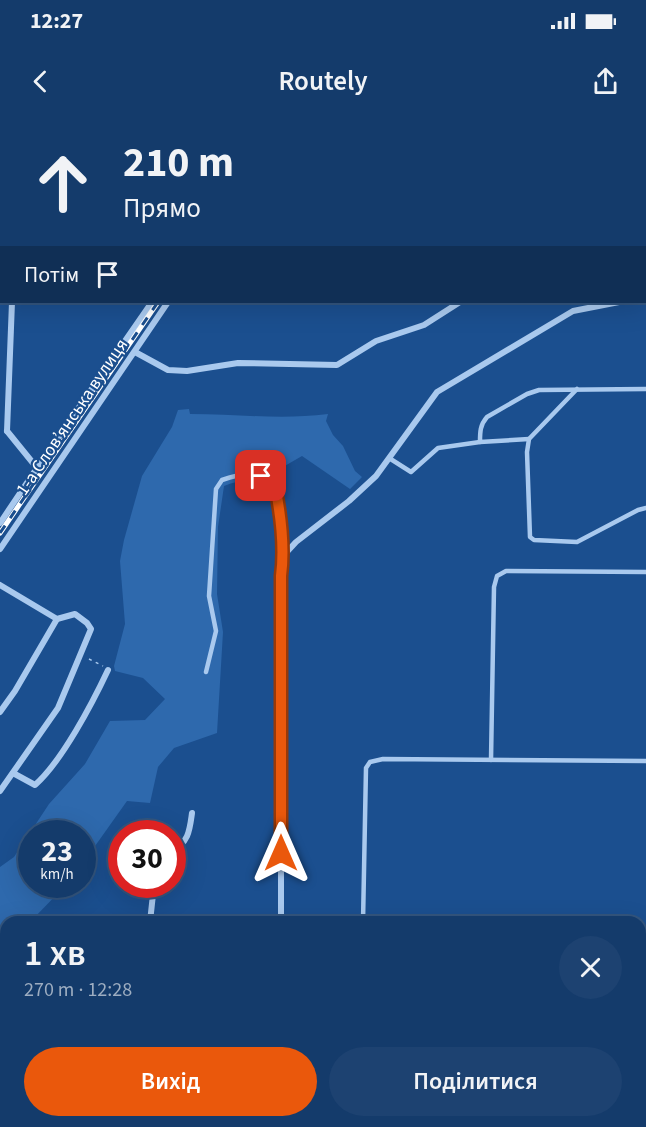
<!DOCTYPE html>
<html lang="uk">
<head>
<meta charset="utf-8">
<style>
	body { margin:0; font-family:"Source Sans 3",sans-serif; background:#1d4271; color:#f1f3f6; height:100vh; display:flex; flex-direction:column; font-size:22px; white-space:nowrap }
	* { box-sizing:border-box; margin:0 }
	p { font-size:20px; color:#9dadc1 }
	.icon { flex:none; width:33px; height:33px; fill:none; stroke:currentColor; stroke-width:2; stroke-linecap:round; stroke-linejoin:round }
	.map { position:relative; flex:1; overflow:hidden }
	.drawer { position:absolute; left:0px; top:796px; width:646px; height:212px; display:flex; flex-direction:column; background:#143b6b; border-radius:18px 18px 0 0; box-shadow:0 6px 24px #0002,0 0 0 2px #33557e }
	.drawer>* { flex:none }
	.top-card { position:absolute; left:0px; top:0px; width:646px; height:183px; box-shadow:0 6px 24px #0002,0 0 0 2px #33557e; background:#143b6b; color:#f1f3f6; overflow:hidden }
	.speed { position:absolute; left:18px; top:700px; display:flex; gap:12px; font-size:30px; font-weight:700; text-align:center }
	.speed>* { display:grid; place-content:center; width:78px; height:78px; border-radius:50%; background:#143b6b; box-shadow:0 6px 24px #0002,0 0 0 2px #33557e; line-height:1 }
	.speed small { font-size:15px; font-weight:400 }
	.speed .limit { border:9px solid #d22; background:#fff; color:#111 }
	.pin { position:absolute; display:grid; place-items:center; width:51px; height:51px; color:#fff; margin:-26px; border-radius:12px; box-shadow:0 3px 9px #0006 }
	.me { position:absolute; width:66px; margin:-33px; rotate:0deg; stroke-linejoin:round; filter:drop-shadow(0 0 4px #0008) }
	.turn { display:flex; align-items:center; gap:21px; height:126px; padding:0 24px; font-size:27px }
	.turn .icon { width:78px; height:78px; stroke-width:2.5 }
	.turn b { display:block; font-size:42px; line-height:51px }
	.then { display:flex; align-items:center; height:57px; padding:0 24px; background:#0003; gap:12px; font-size:22px }
	.round { display:grid; place-items:center; flex:none; width:63px; height:63px; border-radius:32px; background:#1d4271 }
	.head { display:flex; align-items:center; justify-content:space-between; height:102px; padding:0 24px }
	h1 { font-size:36px; font-weight:600; line-height:45px }
	.button { display:flex; gap:12px; margin-top:auto; padding:12px 24px }
	.button a { flex:1; height:69px; border-radius:36px; background:#ea580c; color:#fff; font-size:24px; font-weight:600; line-height:69px; text-align:center }
	.button a+a { background:#1d4271; color:#f1f3f6 }
	.status { display:flex; justify-content:space-between; align-items:center; height:42px; padding:0 30px; background:#143b6b; direction:ltr }
	.status svg { height:16px; fill:currentColor }
	header { display:flex; justify-content:space-between; align-items:center; height:78px; padding:0 24px; background:#143b6b; font-size:27px; font-weight:600 }
	.map>svg:first-child { display:block }
	.green { fill:#2e69ad }
	.lines { fill:none; stroke-linecap:round; stroke-linejoin:round }
	.path { stroke:#a9c9ee; stroke-width:1.5; stroke-dasharray:3 4.5; stroke-linecap:butt }
	.lane { stroke:#a9c9ee; stroke-width:4.5 }
	.street { stroke:#a9c9ee; stroke-width:6 }
	.rail-casing { stroke:#fff; stroke-width:5 }
	.rail { stroke:#1b4f8f; stroke-width:3; stroke-dasharray:9; stroke-linecap:butt }
	.route-casing { stroke:#983908; stroke-width:15 }
	.route { stroke:#ea580c; stroke-width:10 }
	.labels { text-anchor:middle; dominant-baseline:central; stroke-width:4.5; stroke-linejoin:round; paint-order:stroke }
	.street-label { font-size:18px; fill:#fff; stroke:#1b4f8f }
</style>
</head>
<body>
<div class="status"><b>12:27</b><svg viewBox="0 0 49 12"><path d="M0 12V9h3v3zM5 12V6h3v6zM10 12V3h3v9zM15 12V0h3v12zM26 1h20v11H26zM47 4h2v5h-2z"/></svg></div>
<header><svg class="icon" aria-label="back" viewBox="0 0 24 24"><path d="M15 5l-7 7 7 7"/></svg>Routely<svg class="icon" aria-label="share" viewBox="0 0 24 24"><path d="M12 15V3M7 8l5-5 5 5M5 13v7h14v-7"/></svg></header>
<div class="map">
<svg width="646" height="1007" viewBox="0 0 646 1007">
	<rect width="100%" height="100%" fill="#1b4f8f"/>
	<!-- green -->
	<path class="green" d="M189,289L190,294C237,294 281,300 328,294L326,301L333,315L343,326L355,351L362,357L350,369L302,336L276,351L271,364C255,357 239,360 224,366L218,407L217,474L223,512L217,613L174,628L158,647L150,683L127,681L83,743L82,714H32V765H66L30,802H6V824L0,832V747L14,737L49,684L85,644L110,601L145,600L165,579L143,558L115,551L114,546L125,504L120,441L124,420L142,356L172,307L178,290Z"/>
	<g class="lines">
		<!-- path -->
		<g class="path">
			<path d="M252,2V0"/>
			<path d="M278,2L279,0"/>
			<path d="M286,2L287,0"/>
			<path d="M89,539L103,546"/>
		</g>
		<!-- lane -->
		<g class="lane">
			<path d="M645,81H646"/>
			<path d="M577,269L529,319L527,332L530,417L534,420L577,422L638,390L646,388"/>
			<path d="M529,319L480,322C480,312 480,305 487,297L527,274L539,270L646,269"/>
			<path d="M389,338L411,352L438,328L480,322"/>
			<path d="M206,552L216,511L209,476L216,369L222,360C245,352 255,351 275,366L280,389L284,435"/>
			<path d="M491,640L494,467L497,456L506,451L646,452"/>
			<path d="M92,798H150"/>
			<path d="M363,802L366,648L370,642L383,639L646,641"/>
			<path d="M640,963H646"/>
			<path d="M59,1002V1007"/>
		</g>
		<!-- street -->
		<g class="street">
			<path d="M16,2V0"/>
			<path d="M645,120L646,121"/>
			<path d="M0,126H2"/>
			<path d="M645,174H646"/>
			<path d="M135,232L168,250L187,251L238,243L337,245L376,221L424,205L460,182"/>
			<path d="M7,311L12,182"/>
			<path d="M37,348L152,182"/>
			<path d="M0,403L37,348L7,311"/>
			<path d="M0,429L168,182"/>
			<path d="M0,465L57,499L75,494L87,503L91,509L58,588L0,671"/>
			<path d="M0,592L15,571L57,499"/>
			<path d="M13,653L35,665C62,641 92,584 108,550"/>
			<path d="M172,728C189,725 190,707 192,693"/>
			<path d="M150,802L154,765"/>
			<path d="M281,802V456L284,435L296,422L349,381L376,356L437,272L573,191L619,182"/>
			<path d="M0,978H6"/>
			<path d="M213,1002L225,1007"/>
			<path d="M17,1007L19,1002"/>
			<path d="M275,1007V1002"/>
		</g>
		<!-- rail casing -->
		<g class="rail-casing">
			<g id="rail">
				<path d="M280,2L281,0"/>
				<path d="M0,413L158,182"/>
			</g>
		</g>
		<!-- rail -->
		<use href="#rail" class="rail"/>
	</g>
	<g class="lines">
		<!-- route casing -->
		<g class="route-casing">
			<path id="route" d="M261,356L275,366C281,396 285,426 281,456V733"/>
		</g>
		<!-- route -->
		<use href="#route" class="route"/>
	</g>
	<g class="labels">
		<!-- street labels -->
		<g class="street-label">
			<text transform="translate(72 297) rotate(-56)">1-а Слов’янська вулиця</text>
		</g>
	</g>
</svg>
<div class="speed"><div>23<small>km/h</small></div><div class="limit">30</div></div>
<div class="pin" style="left:261px;top:356px;background:#d93025"><svg class="icon" aria-label="arrive" viewBox="0 0 24 24"><path d="M6 21V4h12l-3 4 3 4H6"/></svg></div>
<svg class="me" style="left:281px;top:733px" viewBox="-20 -20 40 40"><path d="M0-17L14 15 0 8-14 15z" fill="#ea580c" stroke="#fff" stroke-width="4"/></svg>
<div class="top-card">
<div class="turn"><svg class="icon" aria-label="ahead" viewBox="0 0 24 24"><path d="M12 20V5M6 11l6-6 6 6"/></svg><div><b>210 m</b>Прямо</div></div>
<div class="then">Потім<svg class="icon" aria-label="arrive" viewBox="0 0 24 24"><path d="M6 21V4h12l-3 4 3 4H6"/></svg></div>
</div>
<section class="drawer">
<div class="head"><div><h1>1 хв</h1><p>270 m · 12:28</p></div><a class="round"><svg class="icon" aria-label="close" viewBox="0 0 24 24"><path d="M6 6l12 12M18 6L6 18"/></svg></a></div>
<div class="button"><a>Вихід</a><a>Поділитися</a></div>
</section>
</div>
</body>
</html>
